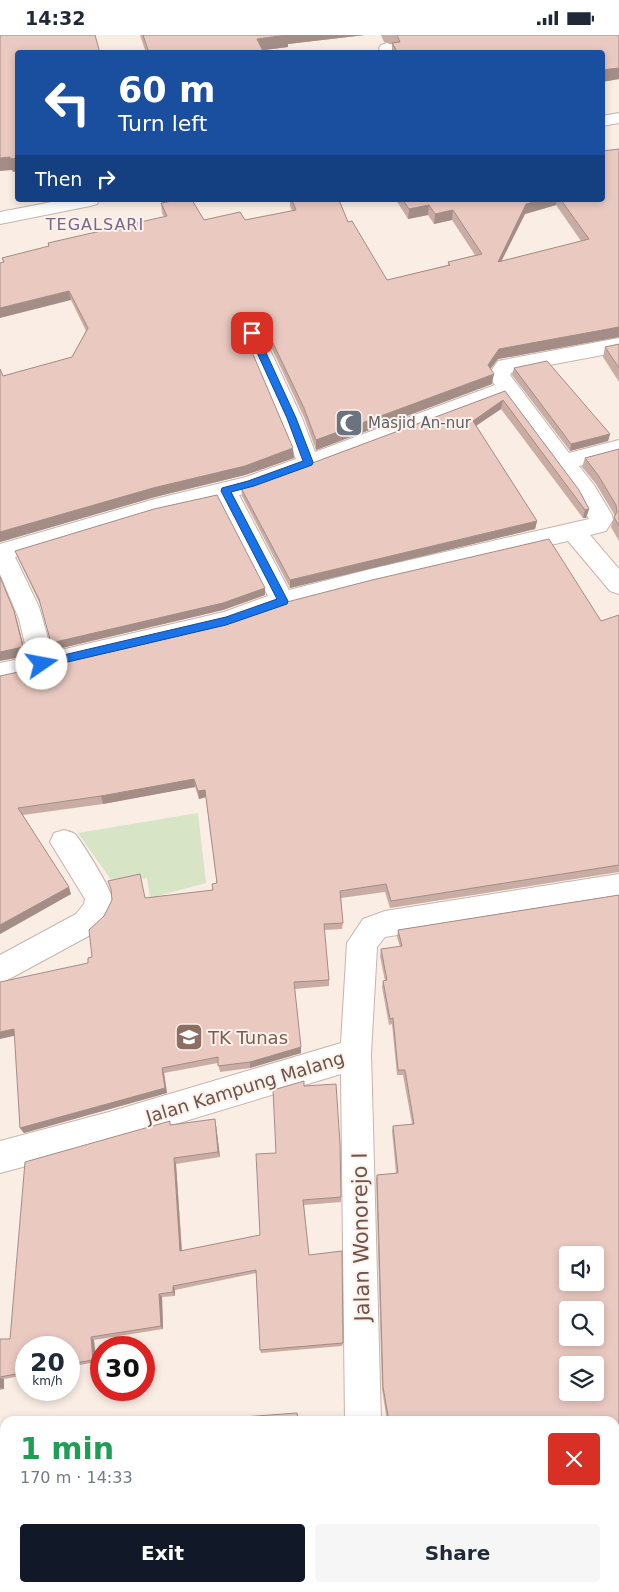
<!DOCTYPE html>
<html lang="en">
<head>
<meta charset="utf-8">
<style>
	body { margin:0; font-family:"DejaVu Sans",sans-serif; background:#f6f6f7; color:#1f2937; height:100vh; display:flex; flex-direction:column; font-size:19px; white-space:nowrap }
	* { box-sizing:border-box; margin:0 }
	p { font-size:16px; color:#747a83 }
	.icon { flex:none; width:28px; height:28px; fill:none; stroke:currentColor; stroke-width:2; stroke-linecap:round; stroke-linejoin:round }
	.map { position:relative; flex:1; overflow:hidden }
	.drawer { position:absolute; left:0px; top:1381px; width:620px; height:176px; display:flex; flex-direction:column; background:#fff; border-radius:15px 15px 0 0; box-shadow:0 2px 8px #0003 }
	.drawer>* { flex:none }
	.guide { position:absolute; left:15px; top:15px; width:590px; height:152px; border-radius:5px; box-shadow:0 2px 8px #0003; background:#1a4fa0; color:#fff; overflow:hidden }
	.controls { position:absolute; left:559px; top:1211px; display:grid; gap:10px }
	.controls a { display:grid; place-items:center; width:45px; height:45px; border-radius:5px; background:#fff; box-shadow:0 2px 8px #0003; font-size:25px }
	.speed { position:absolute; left:15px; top:1301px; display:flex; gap:10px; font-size:25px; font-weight:700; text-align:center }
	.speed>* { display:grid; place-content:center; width:65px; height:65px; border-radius:50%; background:#fff; box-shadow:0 2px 8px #0003; line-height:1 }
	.speed small { font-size:12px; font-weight:400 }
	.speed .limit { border:8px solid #d22; background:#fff; color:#111 }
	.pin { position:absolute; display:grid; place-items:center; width:42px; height:42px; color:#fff; margin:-21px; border-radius:10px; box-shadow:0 2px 8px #0006 }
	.me { position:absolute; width:55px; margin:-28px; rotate:78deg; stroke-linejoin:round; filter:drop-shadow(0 0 4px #0008) }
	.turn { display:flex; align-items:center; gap:18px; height:105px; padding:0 20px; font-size:22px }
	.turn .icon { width:65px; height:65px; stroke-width:2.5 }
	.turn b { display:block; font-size:35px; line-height:42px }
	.then { display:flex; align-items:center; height:48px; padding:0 20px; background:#0003; gap:10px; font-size:19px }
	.round { display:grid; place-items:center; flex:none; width:52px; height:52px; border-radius:5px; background:#f6f6f7 }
	.summary { display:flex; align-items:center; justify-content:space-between; height:85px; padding:0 20px }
	h1 { font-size:30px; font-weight:700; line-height:38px; color:#1e9e55 }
	.primary-button { display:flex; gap:10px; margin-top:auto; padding:10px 20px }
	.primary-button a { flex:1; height:58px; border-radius:5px; background:#111827; color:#fff; font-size:20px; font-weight:700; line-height:58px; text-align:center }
	.primary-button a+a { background:#f6f6f7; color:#1f2937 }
	.status { display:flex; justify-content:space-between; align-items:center; height:35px; padding:0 25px; background:#fff; direction:ltr }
	.status svg { height:14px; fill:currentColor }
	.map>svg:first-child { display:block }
	.green { fill:#d7e4c5 }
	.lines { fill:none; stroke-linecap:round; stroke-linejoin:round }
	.minor-casing { stroke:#c8b4ac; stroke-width:2 }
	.minor { fill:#fff; fill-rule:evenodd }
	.wall { fill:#c9ada5; fill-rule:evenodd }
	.shaded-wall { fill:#a48d86 }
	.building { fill:#eac9c0; stroke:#a48d86; fill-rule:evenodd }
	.route { fill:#1a73e8; stroke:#114b97 }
	.labels { text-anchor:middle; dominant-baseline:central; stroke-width:4; stroke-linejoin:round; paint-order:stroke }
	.far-worship-label { font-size:15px; fill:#5b616d; stroke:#fcf2ea; text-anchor:start }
	.far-quarter-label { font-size:16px; letter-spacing:1px; fill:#77668a; stroke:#fcf2ea }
	.education-label { font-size:18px; fill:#785e54; stroke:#fcf2ea; text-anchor:start }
	.street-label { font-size:18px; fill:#6e534d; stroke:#fcf2ea }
	.near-street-label { font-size:21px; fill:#6e534d; stroke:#fcf2ea }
</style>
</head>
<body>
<div class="status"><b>14:32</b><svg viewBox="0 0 49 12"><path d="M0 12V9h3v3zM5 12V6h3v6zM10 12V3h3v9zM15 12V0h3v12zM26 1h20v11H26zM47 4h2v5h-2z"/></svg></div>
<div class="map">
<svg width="619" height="1557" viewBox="0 0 619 1557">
	<rect width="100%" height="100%" fill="#f9ede4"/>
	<!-- green -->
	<path class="green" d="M198,778L206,848L150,863L147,843L114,849L78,798Z"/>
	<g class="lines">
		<!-- minor casing -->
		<g class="minor-casing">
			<g id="minor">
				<path d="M387,8L393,10L397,18H381L379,13L381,10Z"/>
				<path d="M619,78V88L602,91V81Z"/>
				<path d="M62,165H99L97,169L90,171L0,189V177Z"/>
				<path d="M252,291L259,293L262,298L302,383L315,417L495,350L488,340L498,326L619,303V317L512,337L510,340L569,418L619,405V421L579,431L594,450L612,480L613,485L606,496L590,500L619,534V559L610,556L568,506L371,552L287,574L227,596L121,622L0,648V628L28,622L19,584L0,539V509L155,464L246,442L296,424L280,383L242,298L245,293ZM504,362L578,462L589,484L371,534L289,555L239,460L259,455ZM219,465L268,561L224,577L52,617L39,572L15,522L155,480Z"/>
				<path d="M64,795C67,796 72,797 75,799C82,807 114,858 113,867C113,878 104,890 96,897L0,949V920L76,879L84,869L85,864L50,807L54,798Z"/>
				<path d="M619,839V865L385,902L377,912L371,1019L381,1386H345L341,1039L109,1109L0,1138V1106L109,1077L341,1008L347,908L363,884L385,876Z"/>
				<rect x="347" y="1552" width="38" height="5"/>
			</g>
		</g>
		<!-- minor -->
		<use href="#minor" class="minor"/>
	</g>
	<!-- wall -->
	<g class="wall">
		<path d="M140,0H365L288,9V12L263,15L264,18H146Z"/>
		<path d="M381,0H619V44L602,47V18H392V9L384,7Z"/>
		<path d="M619,114V302L498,324L490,334L492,349L316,415L304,382L264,297L260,291L251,289L243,292L242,295L294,423L245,440L155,462L0,507V334L3,341L72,322L86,296L71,265L3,227L2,223L48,212V208L164,182L162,178L161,168L204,185H245L292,176L290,171V165H339L348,187L387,245L448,230V227L475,220L452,185L434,189L428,180L408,184L396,165H602ZM556,170L581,206L501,226L525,179Z"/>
		<path d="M619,309V347L603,322L605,312Z"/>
		<path d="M514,333L610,399L608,406L570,416L512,340Z"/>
		<path d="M505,356L589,474L586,483H583L501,374L476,391L537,486L535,494L290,553L242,461L241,453L259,448Z"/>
		<path d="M619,414V506L611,492L614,482V479L596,449L582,432L585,423Z"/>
		<path d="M15,516L265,553V560L223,575L53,615L41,571L18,523Z"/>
		<path d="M619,580V837L390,873L385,857L341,863L343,888L342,894L324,895L329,945V951L295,954L301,1018L250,1033L220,1037L218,1028L164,1038L167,1058L24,1098L20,1093L88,928L92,922L104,881L112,865V856L108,846L146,863L213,855L217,848L206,762L199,764L195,752L103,769L23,780L71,859L0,899V641L601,586Z"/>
		<path d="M619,860V1557H414V1552H615V1386H387L382,1354L376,1144L377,1140L396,1138L392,1096L393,1091L412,1089L403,1040H397L392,989L389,990L382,952L383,946H385L380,921L381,914L400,912L397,902L398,895ZM568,1220H595V1248H568ZM568,1275H595V1302H568ZM568,1330H595V1358H568Z"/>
		<path d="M304,1051L341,1162V1167L304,1170L309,1220L343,1308L342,1311L261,1318L260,1315L256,1238L175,1255V1261L162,1262L163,1294L94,1305L96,1327L69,1332V1312H26V1340L4,1344V1354L0,1355V1304H10L171,1090H216L220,1122L176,1129L182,1216L260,1200L276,1118Z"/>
	</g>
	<!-- shaded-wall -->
	<g class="shaded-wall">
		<path d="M286,0H365L288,9V12L257,16V4Z"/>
		<path d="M619,33V44L602,47V35Z"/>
		<path d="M10,122L18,123V136L13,137L12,135L0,136V123Z"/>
		<path d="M541,165H557L556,170L525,179L496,237L498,227L526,169Z"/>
		<path d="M429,170L428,180L408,184L409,174Z"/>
		<path d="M453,175L452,185L434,189L435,179Z"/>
		<path d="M69,256L71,265L0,283V273Z"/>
		<path d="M251,279V289L243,292L240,299V289L243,282Z"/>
		<path d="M619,292V302L498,324L486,340L488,330L499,314Z"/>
		<path d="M494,339L492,349L316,415V405Z"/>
		<path d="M503,365L501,374L471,394L473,386Z"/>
		<path d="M610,399L608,406L570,416L571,409Z"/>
		<path d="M293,413L294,423L245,440L155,462L0,507V497L153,453Z"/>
		<path d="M589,474L586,483H583L585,475Z"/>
		<path d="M537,486L535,494L290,553V545Z"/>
		<path d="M265,553V560L223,575L53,615L51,608Z"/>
		<path d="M14,576L17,585L26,621L0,626V617Z"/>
		<path d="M194,744L195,752L103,769L101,761Z"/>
		<path d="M205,755L206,762L199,764L198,756Z"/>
		<path d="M69,852L71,859L0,899V890Z"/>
		<path d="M14,994L18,1000L0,1004V997Z"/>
		<path d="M301,1012V1018L250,1033V1027Z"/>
		<path d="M162,1033L164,1038L167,1058L24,1098L20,1093Z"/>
		<path d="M215,1084L216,1090L220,1122L218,1117Z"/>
		<path d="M174,1123L176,1129L182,1220L180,1216Z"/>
		<path d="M173,1251L175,1255V1261L173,1257Z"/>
		<path d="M159,1259L162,1262L163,1294L161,1291Z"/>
		<path d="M91,1302L94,1305L96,1327L93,1325Z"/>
		<path d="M0,1343L4,1344V1354L0,1353Z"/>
		<rect x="61" y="1552" width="6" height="5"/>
	</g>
	<!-- building -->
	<g class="building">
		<path d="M0,0H95L100,18H18V123L10,124V122L0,123Z"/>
		<path d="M143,0H287L257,4L264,18H149Z"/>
		<path d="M397,0H619V33L602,35V18H398L392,8L400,7Z"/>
		<path d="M619,114V292L499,314L488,330L494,339L316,405L304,373L263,287L259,281L251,279L243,282L240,289L293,413L245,431L153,453L0,497V334L3,341L72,322L88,293L69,256L0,273V228L4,227L2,223L49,211L48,208L167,181L161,168L178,165H192L204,185L240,177L245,185L296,175L292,165H339L348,187L352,186L387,245L450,230L448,227L482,219L453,175L435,179L429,170L409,174L403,165H541L526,169L498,227L589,204L561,165H602V116Z"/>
		<path d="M619,309V333L605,312Z"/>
		<path d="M547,326L610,399L571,409L514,333Z"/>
		<path d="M505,356L579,455L589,474L585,475L503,365L473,386L537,486L290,545L241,453L259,448Z"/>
		<path d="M619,414V491L614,482L617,477L616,470L598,440L585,423Z"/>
		<path d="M217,460L265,553L223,568L51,608L39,564L15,516L154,474Z"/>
		<path d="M549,504L601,586L619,580V830L391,866L386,849L340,856L343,888L324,889L329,945L294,947L301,1012L250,1027L218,1031V1022L162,1033L165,1053L20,1093L14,994L0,997V947L88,928V923L92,922L89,895L104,881L112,865L111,854L108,846L140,839L145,863L213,855L212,849L217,848L205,755L198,756L194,744L101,761L18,773L69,852L0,890V641L119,615L227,589L287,567L372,545Z"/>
		<path d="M0,542L14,576L23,612L0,617Z"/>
		<path d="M619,860V1557H416L415,1552H615V1386H389L383,1352L377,1140L398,1138L393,1091L414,1089L405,1035H398L393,983L390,984L383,946L387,945L381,914L402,911L398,895ZM568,1220H595V1248H568ZM568,1275H595V1302H568ZM568,1330H595V1358H568Z"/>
		<path d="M304,1046V1051L336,1049L340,1109L341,1162L303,1165L309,1220L342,1216L343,1308L260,1315L256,1235L173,1251V1257L159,1259L161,1291L91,1302L93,1325L69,1329V1312H26V1337L0,1342V1304H10L25,1127L170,1086V1090L215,1084L218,1117L174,1123L180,1216L260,1200L256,1119L276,1118L273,1055Z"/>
		<path d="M297,1378L298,1386H216V1384Z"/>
		<path d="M5,1493V1552H61V1557H0V1494Z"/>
		<path d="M198,1552H339L340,1557H198Z"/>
	</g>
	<!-- route -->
	<path class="route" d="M252,295L257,298L296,383L313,427L312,430L254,451L231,457L288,566L287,569L226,590L42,633L38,632L37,629L38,626L42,625L226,582L277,564L221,456L222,453L248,446L303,426L287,383L248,298Z"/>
	<!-- icons -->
	<defs>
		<g id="mosque-square" transform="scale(1.4375)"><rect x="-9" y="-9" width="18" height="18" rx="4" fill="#6b7280" stroke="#fcf2ea"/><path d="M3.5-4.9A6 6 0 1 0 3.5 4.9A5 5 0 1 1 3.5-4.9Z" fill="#fff"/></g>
		<g id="school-square" transform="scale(1.4375)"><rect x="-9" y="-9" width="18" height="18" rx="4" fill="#8d6e63" stroke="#fcf2ea"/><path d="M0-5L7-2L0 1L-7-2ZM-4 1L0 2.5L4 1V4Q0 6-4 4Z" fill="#fff"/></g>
	</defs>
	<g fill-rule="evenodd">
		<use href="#mosque-square" x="349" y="388"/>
		<use href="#school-square" x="189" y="1002"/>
	</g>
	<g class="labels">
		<!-- far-worship labels -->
		<g class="far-worship-label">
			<text x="368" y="388">Masjid An-nur</text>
		</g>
		<!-- far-quarter labels -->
		<g class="far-quarter-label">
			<text x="95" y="189">TEGALSARI</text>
		</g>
		<!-- education labels -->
		<g class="education-label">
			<text x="208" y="1002">TK Tunas</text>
		</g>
		<!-- street labels -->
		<g class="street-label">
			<text transform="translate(245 1052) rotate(-17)">Jalan Kampung Malang</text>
		</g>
		<!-- near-street labels -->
		<g class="near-street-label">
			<text transform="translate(361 1202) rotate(-91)">Jalan Wonorejo I</text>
		</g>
	</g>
</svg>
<div class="controls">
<a><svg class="icon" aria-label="sound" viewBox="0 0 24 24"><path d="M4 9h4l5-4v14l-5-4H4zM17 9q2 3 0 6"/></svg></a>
<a><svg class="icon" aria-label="search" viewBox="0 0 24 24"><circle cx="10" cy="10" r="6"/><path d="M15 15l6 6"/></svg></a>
<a><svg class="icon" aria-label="layers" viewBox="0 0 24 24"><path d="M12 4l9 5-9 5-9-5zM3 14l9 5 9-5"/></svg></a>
</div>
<div class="speed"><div>20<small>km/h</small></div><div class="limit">30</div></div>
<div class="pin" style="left:252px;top:298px;background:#d93025"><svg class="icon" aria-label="arrive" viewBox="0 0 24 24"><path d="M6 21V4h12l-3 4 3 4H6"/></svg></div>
<svg class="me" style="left:42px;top:629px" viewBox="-20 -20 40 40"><circle r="19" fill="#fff"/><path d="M0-13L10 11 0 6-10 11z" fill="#1a73e8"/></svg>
<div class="guide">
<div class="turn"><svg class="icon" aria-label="left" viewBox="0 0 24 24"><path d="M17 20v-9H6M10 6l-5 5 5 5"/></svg><div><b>60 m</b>Turn left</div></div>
<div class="then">Then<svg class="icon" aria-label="right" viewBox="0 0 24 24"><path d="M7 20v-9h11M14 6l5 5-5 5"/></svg></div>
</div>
<section class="drawer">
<div class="summary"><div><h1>1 min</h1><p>170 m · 14:33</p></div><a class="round" style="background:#d93025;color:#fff"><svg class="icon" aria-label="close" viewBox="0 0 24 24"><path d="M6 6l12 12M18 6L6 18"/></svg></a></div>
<div class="primary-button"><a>Exit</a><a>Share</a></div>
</section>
</div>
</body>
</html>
